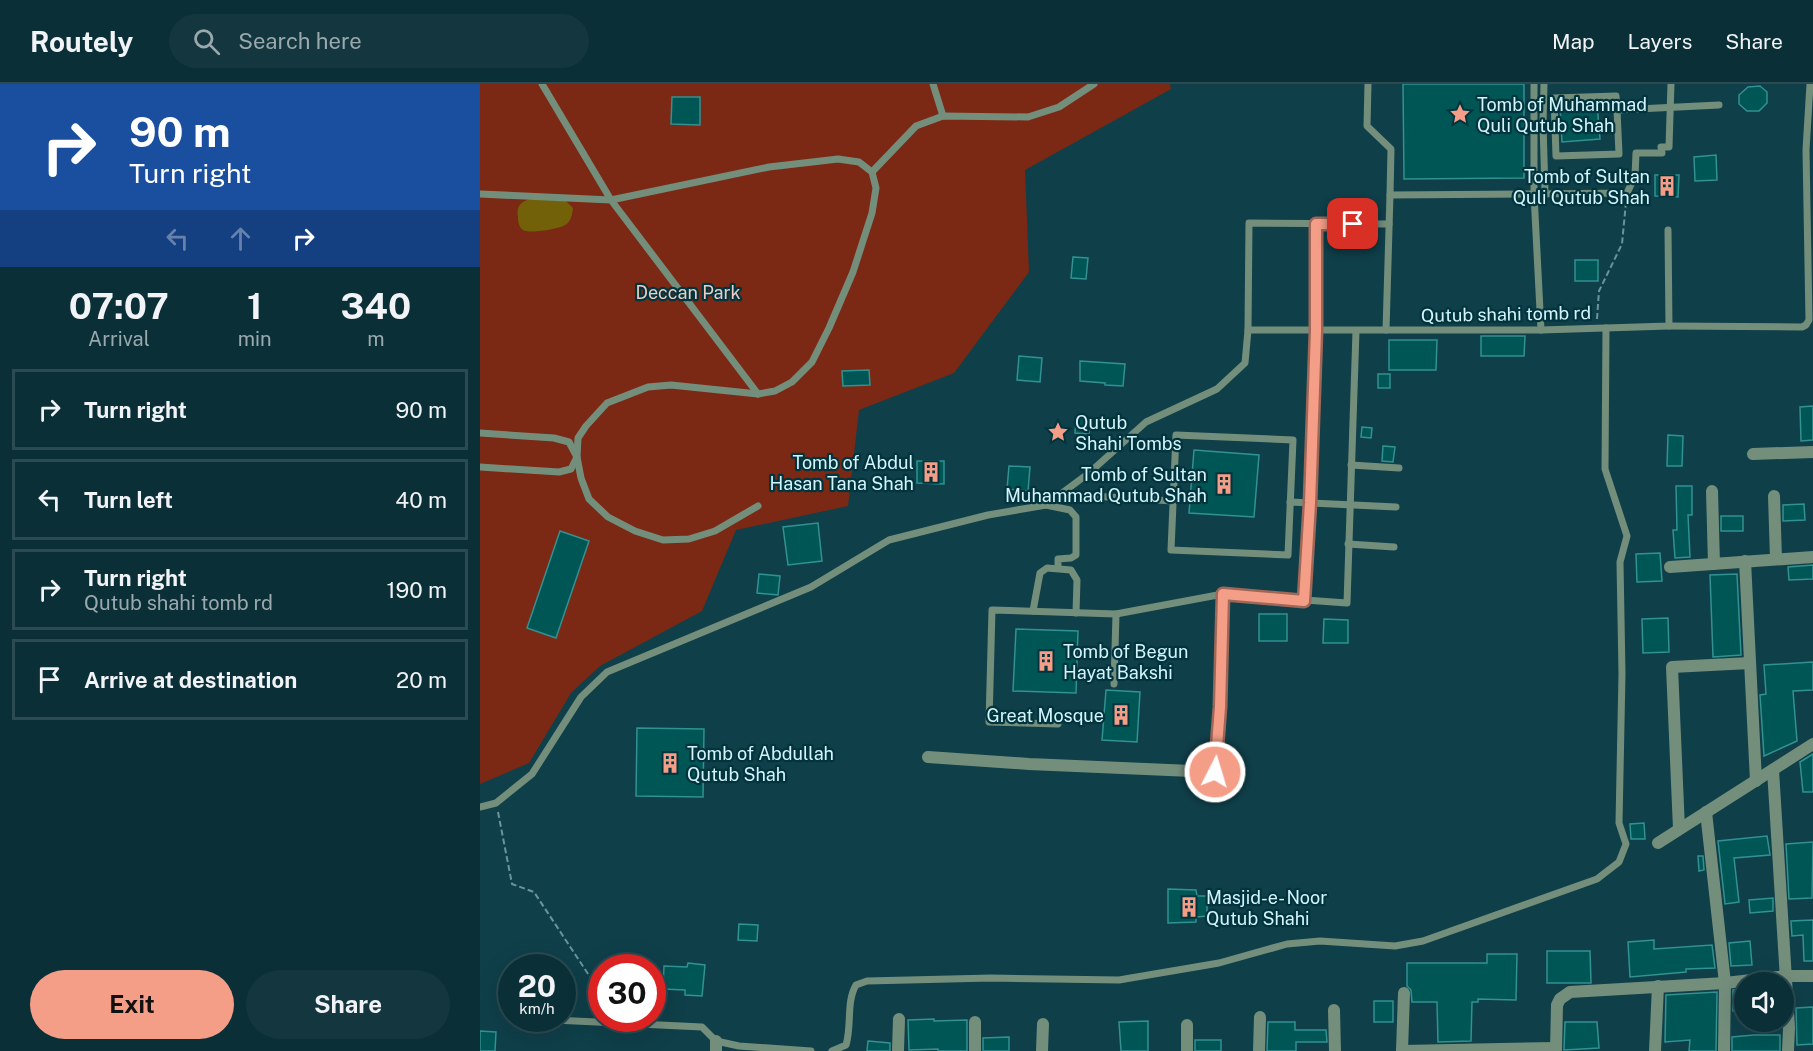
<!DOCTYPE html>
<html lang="en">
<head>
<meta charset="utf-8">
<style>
	body { margin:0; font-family:"Public Sans",sans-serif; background:#14373f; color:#f1f3f6; height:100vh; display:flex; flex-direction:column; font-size:22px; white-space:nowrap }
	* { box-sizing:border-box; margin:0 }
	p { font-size:20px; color:#9aa9ad }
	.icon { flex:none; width:33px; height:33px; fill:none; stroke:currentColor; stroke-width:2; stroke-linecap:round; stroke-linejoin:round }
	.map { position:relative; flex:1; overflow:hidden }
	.panel { display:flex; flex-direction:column; background:#0b2f37; width:480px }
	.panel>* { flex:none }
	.hud { background:#1a4fa0; color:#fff; overflow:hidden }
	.fabs { position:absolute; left:1254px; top:888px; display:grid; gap:12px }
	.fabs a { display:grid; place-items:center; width:60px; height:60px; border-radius:50%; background:#0b2f37; box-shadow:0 6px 24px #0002,0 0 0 2px #2b4a52; font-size:30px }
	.speed { position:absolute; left:18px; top:870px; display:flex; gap:12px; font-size:30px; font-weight:700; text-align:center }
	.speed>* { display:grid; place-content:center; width:78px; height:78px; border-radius:50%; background:#0b2f37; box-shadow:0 6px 24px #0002,0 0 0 2px #2b4a52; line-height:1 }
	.speed small { font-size:15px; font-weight:400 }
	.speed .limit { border:9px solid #d22; background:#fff; color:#111 }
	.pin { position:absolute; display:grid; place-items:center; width:51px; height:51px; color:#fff; margin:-26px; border-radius:12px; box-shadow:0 3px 9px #0006 }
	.me { position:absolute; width:66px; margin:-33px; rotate:5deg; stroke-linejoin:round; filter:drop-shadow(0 0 4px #0008) }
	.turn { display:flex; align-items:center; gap:21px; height:126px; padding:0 30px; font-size:27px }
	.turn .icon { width:78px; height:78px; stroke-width:2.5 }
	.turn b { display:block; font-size:42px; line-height:51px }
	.lanes { display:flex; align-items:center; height:57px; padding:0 30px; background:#0003; justify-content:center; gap:30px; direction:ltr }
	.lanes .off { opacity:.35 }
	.eta { display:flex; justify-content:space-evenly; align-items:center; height:102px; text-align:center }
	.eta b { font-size:36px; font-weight:700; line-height:42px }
	.action { display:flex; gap:12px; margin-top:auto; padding:12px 30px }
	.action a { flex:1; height:69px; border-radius:36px; background:#f49e88; color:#111; font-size:24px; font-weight:700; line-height:69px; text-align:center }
	.action a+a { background:#14373f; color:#f1f3f6 }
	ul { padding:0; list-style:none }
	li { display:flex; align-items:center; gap:18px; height:81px; margin:0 12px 9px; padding:0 18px; border:3px solid #2b4a52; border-radius:0px }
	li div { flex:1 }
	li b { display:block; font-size:22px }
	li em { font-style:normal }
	header { display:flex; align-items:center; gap:36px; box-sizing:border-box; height:84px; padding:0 30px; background:#0b2f37; border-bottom:2px solid #2b4a52 }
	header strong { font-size:28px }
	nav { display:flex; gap:33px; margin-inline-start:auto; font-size:21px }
	.search { width:420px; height:54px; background:#14373f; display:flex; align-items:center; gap:15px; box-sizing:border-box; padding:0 21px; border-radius:33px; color:#9aa9ad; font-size:22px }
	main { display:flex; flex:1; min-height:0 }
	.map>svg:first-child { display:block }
	.green { fill:#7b2914 }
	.water { fill:#73610a }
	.building { fill:#055; stroke:#329191; stroke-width:1.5 }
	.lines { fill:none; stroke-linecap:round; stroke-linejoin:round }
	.path { stroke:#6b939c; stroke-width:2; stroke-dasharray:6 3; stroke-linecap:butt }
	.lane { stroke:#748e7c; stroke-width:7 }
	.street { stroke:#748e7c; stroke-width:12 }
	.route-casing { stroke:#9f6758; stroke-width:15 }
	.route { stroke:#f49e88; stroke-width:10 }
	.labels { text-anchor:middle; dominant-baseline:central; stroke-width:4.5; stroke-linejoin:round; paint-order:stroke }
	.poi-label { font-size:18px; fill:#d4f4fc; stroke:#02343e; text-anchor:start }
	.park-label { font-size:18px; fill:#ecccc3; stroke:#02343e }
	.street-label { font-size:18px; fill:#d4f4fc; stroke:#02343e }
</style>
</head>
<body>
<header>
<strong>Routely</strong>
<div class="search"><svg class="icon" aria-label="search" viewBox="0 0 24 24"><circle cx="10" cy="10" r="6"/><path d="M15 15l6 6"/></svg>Search here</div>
<nav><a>Map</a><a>Layers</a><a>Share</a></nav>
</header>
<main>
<section class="panel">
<div class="hud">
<div class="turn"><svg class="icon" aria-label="right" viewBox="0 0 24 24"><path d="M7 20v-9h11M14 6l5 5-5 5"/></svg><div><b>90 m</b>Turn right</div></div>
<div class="lanes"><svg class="icon off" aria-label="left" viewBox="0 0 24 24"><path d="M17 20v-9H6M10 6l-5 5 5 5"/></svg><svg class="icon off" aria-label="ahead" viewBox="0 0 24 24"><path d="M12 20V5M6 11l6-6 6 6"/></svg><svg class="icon" aria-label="right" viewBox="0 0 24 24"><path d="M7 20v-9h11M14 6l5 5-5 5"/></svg></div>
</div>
<div class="eta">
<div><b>07:07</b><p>Arrival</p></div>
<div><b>1</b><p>min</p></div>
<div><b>340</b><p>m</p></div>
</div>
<ul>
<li><svg class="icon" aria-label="right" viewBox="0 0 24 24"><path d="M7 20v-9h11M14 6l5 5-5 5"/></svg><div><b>Turn right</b></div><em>90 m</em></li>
<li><svg class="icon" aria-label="left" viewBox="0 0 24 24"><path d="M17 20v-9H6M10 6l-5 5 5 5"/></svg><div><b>Turn left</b></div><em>40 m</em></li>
<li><svg class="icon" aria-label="right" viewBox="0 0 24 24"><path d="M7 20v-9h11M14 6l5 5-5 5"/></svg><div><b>Turn right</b><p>Qutub shahi tomb rd</p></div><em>190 m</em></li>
<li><svg class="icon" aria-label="arrive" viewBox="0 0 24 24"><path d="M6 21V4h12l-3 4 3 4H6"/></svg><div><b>Arrive at destination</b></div><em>20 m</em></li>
</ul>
<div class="action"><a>Exit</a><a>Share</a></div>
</section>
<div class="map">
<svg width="1333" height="967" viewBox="0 0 1333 967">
	<rect width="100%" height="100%" fill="#0f3f49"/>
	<!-- green -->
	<path class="green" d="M0,0H690L691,5L545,86L549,188L474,289L379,326L368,422L256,446L222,527L120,582L91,609L49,679L0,700Z"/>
	<!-- water -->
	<path class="water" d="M77,114L84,115L93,124C92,131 91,138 85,141C79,145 49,150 43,146C39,143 38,138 38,133C34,110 61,115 77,114Z"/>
	<!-- building -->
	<g class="building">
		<path d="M923,0H1044V94L924,95Z"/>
		<path d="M1280,2L1287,8V19L1279,27H1267L1259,20V11L1268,3Z"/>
		<path d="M192,13H220V41L191,40Z"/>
		<path d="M1117,20L1120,55L1082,58L1080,22Z"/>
		<path d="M1236,71L1237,96L1215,97L1214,73Z"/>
		<path d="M1175,91H1199L1198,113L1175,112Z"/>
		<path d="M593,173L608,174L606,195L591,194Z"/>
		<rect x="1095" y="176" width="23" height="21"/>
		<path d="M1001,252H1045L1044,272H1001Z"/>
		<path d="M909,256H957L956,286H909Z"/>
		<path d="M539,272L562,274L560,298L537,296Z"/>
		<path d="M600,277L645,280L643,302L625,301V299L600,297Z"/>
		<path d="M389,286L390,301L363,302L362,287Z"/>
		<rect x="898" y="290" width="12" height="14"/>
		<path d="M1333,322V356L1321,357L1320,323Z"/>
		<path d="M596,334H610L609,350L595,349Z"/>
		<path d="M882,343L892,344L891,354L881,353Z"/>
		<path d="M1188,351L1203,352L1202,382H1187Z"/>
		<path d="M903,362L915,363L913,378L902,377Z"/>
		<path d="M714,366L779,371L774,433L709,429Z"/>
		<path d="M437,377H464V400L437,399Z"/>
		<path d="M529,382L550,383L548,407L527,405Z"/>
		<path d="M1196,402H1212V431H1208L1210,473L1195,474L1193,446H1197Z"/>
		<path d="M1324,420L1325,436L1303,437V421Z"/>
		<rect x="1241" y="432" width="22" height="15"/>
		<path d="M338,439L342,477L308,481L303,443Z"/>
		<path d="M80,447L109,457L76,554L47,544Z"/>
		<path d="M1180,469L1182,497L1157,498L1156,470Z"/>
		<path d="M1333,481V495L1309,496L1308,483Z"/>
		<path d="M279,490L300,492L298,511L277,509Z"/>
		<path d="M1257,490L1261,571L1233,573L1230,491Z"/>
		<rect x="779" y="530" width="28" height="27"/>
		<path d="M1188,534L1189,568L1163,569L1162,535Z"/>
		<path d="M844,535L868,536V559H843Z"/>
		<path d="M536,545L598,547L596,609L533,607Z"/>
		<path d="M1333,578V606L1313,607L1317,657L1284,672L1280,611L1286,610L1284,581Z"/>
		<path d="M626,606L660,608L657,658L622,656Z"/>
		<path d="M157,644L224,645L223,713L156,712Z"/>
		<path d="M1333,670V708H1323L1320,678Z"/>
		<path d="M1164,739L1165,755H1151L1150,740Z"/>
		<path d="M1287,752L1290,771L1254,774L1259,818L1245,820L1238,757Z"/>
		<path d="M1333,758L1332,814L1309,815L1306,760Z"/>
		<path d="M1218,772H1223L1224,786L1219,787Z"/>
		<path d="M688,805L716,806L717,812H727V832L716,833V838L688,839Z"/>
		<path d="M1293,814V827L1270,829L1269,816Z"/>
		<path d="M1333,836V877H1324L1323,851L1312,852L1311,837Z"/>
		<path d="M259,840L278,841L277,857L258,856Z"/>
		<path d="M1174,856V865L1232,861L1235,884L1206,885V888L1150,893L1148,858Z"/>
		<path d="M1270,857L1272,881L1251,882L1249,859Z"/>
		<path d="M1067,867H1110L1111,899H1067Z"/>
		<path d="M1007,870H1037L1036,916L998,915V918H992L991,957L958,958L957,918H932L931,906L927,902V879H1007Z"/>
		<path d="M208,879L225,881L222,912L205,911V906L183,905L184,882L207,883Z"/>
		<path d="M1264,905V927H1253V906Z"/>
		<path d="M1237,908L1236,967H1209L1210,956L1185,958L1186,911Z"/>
		<rect x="894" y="917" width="19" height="21"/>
		<path d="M1333,923V960L1317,961L1316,924Z"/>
		<path d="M454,935V937L487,936V967H458V965L429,966L428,936Z"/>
		<path d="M668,937V967H641L639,938Z"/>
		<path d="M788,938H815V946H846L847,958H816V967H787Z"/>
		<path d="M1085,938H1117L1119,964L1084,966Z"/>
		<path d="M0,947L16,948L15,967H0Z"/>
		<path d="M1274,951H1300V967H1252V953Z"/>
		<path d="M529,953V967H503V954Z"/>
		<rect x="715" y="956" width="26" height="11"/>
		<path d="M388,957L410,959V967H387Z"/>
	</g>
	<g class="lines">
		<!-- path -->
		<g class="path">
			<path d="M1117,235L1119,207L1142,160L1146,118"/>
			<path d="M18,728L32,800L54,808L122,911"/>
		</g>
		<!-- lane -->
		<g class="lane">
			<path d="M62,0L131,116L289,83L358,75L379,78L392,88L396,104L392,129L373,188L349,244L332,278L312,298L295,307L278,310L191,301L168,303L127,319L106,342L98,354L97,373L101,394L109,415L128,433L155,447L183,456L209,455L235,447L278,422"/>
			<path d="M453,0L463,32"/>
			<path d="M888,0L887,42L911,65L910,111"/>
			<path d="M1064,0L1063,39L1065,109"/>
			<path d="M1137,26L1136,12L1074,14L1076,72L1139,70L1137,26L1239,21"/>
			<path d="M392,88L436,42L463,32L548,33L579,23L614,0"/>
			<path d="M0,110L131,116L278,310"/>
			<path d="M1189,242L1322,243L1326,241L1329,236L1326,66L1330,0"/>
			<path d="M768,246L769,139L909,140"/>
			<path d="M906,246L910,111L1054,110V0"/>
			<path d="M1061,246L1054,110L1147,109L1155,92L1156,69H1182L1181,63H1189L1191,0"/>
			<path d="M0,349L74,354L89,358L97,373L91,385L79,388L0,383"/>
			<path d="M696,351L813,356L808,471L691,466Z"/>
			<path d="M871,381L919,384"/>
			<path d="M579,410L693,417"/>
			<path d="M810,418L916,423"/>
			<path d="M566,421L590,426L596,433V471L591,474L578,475V484"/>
			<path d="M868,460L914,463"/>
			<path d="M824,517L830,419L836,247V140"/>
			<path d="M553,527L560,489L567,484L591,486L597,496L596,529"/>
			<path d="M634,600L636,530L743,510"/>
			<path d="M740,623L743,510L867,519L876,247"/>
			<path d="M578,640L509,638L512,526L636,530"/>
			<path d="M0,723L16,719L52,690L101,613L127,588L331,503L409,456L508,431L566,421L609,389L666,338L737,305L765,279L768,246H1061L1189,242L1188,146"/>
			<path d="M74,936L222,943L236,957L259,962L331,967"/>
			<path d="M352,967L366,961C372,941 366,918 376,901L387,897L511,894L639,896L739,879L807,860L840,857L915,862L943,857L1117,795L1139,778L1146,760L1139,739L1142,590L1140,478L1147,452L1125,385L1126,244"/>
		</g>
		<!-- street -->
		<g class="street">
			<path d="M1273,370L1333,368"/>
			<path d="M1232,407L1234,480"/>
			<path d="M1294,412L1296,475"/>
			<path d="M1265,477L1276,697"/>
			<path d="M1190,483L1333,473"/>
			<path d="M448,673L549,680L735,688L740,623"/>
			<path d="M1293,686L1309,944L1308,967"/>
			<path d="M1226,728L1245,899L1244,967"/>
			<path d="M1199,745L1192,583L1270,579"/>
			<path d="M1178,759L1333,660"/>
			<path d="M854,926L855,967"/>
			<path d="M707,941V967"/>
			<path d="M236,957V967"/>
			<path d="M418,967L419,935"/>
			<path d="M495,967V938"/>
			<path d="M562,967L563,940"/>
			<path d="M779,967L780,933"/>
			<path d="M922,967L1076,964"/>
			<path d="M922,967L924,909"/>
			<path d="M1076,967L1077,921L1080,915L1090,908L1245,899L1306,892H1333"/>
			<path d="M1175,967L1178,902"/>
		</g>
	</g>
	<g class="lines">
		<!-- route casing -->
		<g class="route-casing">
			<path id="route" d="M735,688L740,623L743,510L824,517L830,419L836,247V140H873"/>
		</g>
		<!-- route -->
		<use href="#route" class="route"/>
	</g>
	<!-- icons -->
	<defs>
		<g id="sight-bare" transform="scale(1.62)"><path d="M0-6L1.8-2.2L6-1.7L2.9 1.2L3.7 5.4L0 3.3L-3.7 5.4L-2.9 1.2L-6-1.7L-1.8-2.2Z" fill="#f49e88" stroke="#02343e" stroke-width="2.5" paint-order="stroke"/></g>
		<g id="building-bare" transform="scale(1.62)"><path d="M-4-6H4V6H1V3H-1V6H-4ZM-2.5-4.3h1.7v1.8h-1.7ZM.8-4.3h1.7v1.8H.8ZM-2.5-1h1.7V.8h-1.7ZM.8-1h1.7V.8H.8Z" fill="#f49e88" stroke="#02343e" stroke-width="2.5" paint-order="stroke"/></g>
	</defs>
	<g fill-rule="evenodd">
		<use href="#sight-bare" x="980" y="30"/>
		<use href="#building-bare" x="1187" y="102"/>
		<use href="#sight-bare" x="578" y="348"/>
		<use href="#building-bare" x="451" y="388"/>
		<use href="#building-bare" x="744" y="400"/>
		<use href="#building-bare" x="566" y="577"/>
		<use href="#building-bare" x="641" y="631"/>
		<use href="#building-bare" x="190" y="679"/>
		<use href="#building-bare" x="709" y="823"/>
	</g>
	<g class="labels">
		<!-- poi labels -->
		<g class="poi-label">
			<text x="997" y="20">Tomb of Muhammad<tspan x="997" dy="21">Quli Qutub Shah</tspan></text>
			<text x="1170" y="92" text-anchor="end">Tomb of Sultan<tspan x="1170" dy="21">Quli Qutub Shah</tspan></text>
			<text x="595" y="338">Qutub<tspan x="595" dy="21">Shahi Tombs</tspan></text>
			<text x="434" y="378" text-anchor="end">Tomb of Abdul<tspan x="434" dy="21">Hasan Tana Shah</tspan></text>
			<text x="727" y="390" text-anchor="end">Tomb of Sultan<tspan x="727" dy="21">Muhammad Qutub Shah</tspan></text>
			<text x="583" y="567">Tomb of Begun<tspan x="583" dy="21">Hayat Bakshi</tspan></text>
			<text x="624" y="631" text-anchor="end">Great Mosque</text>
			<text x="207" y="669">Tomb of Abdullah<tspan x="207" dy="21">Qutub Shah</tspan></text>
			<text x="726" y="813">Masjid-e- Noor<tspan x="726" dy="21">Qutub Shahi</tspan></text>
		</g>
		<!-- park labels -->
		<g class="park-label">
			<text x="208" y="208">Deccan Park</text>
		</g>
		<!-- street labels -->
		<g class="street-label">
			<text transform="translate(1026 230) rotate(-1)">Qutub shahi tomb rd</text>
		</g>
	</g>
</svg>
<div class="fabs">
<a><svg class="icon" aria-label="sound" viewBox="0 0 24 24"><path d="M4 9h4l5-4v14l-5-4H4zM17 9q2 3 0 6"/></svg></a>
</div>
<div class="speed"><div>20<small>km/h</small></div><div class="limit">30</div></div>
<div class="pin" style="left:873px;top:140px;background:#d93025"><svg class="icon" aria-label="arrive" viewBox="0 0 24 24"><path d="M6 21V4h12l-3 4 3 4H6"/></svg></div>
<svg class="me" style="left:735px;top:688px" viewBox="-20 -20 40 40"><circle r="17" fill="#f49e88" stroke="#fff" stroke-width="3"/><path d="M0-11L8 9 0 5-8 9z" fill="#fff"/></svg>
</div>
</main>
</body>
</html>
